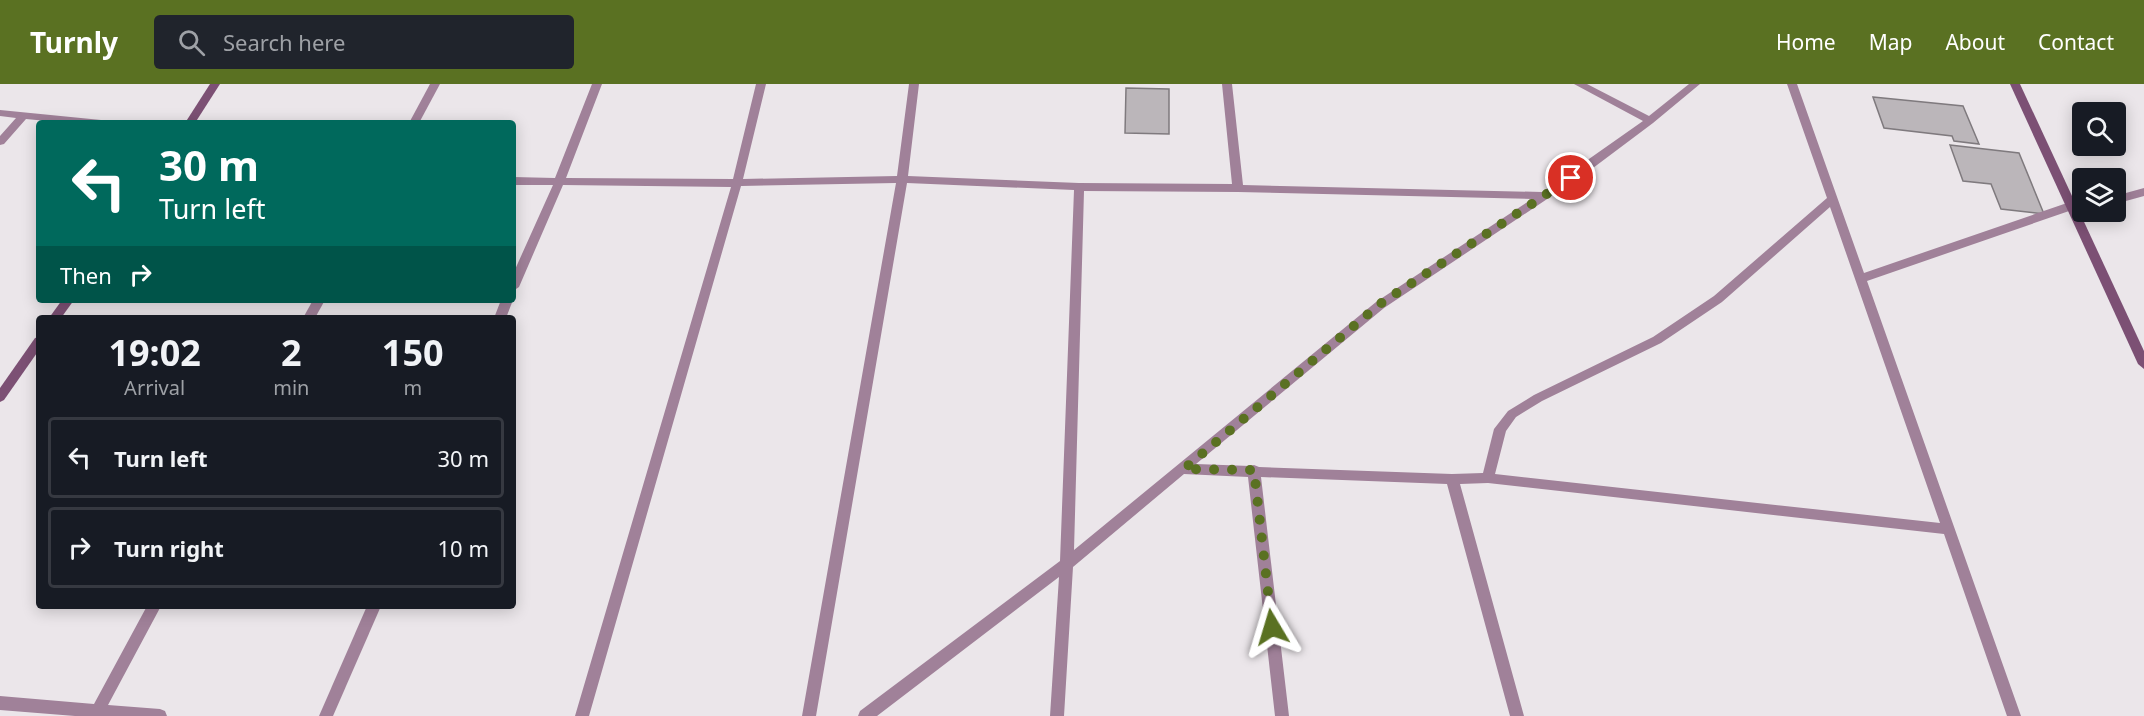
<!DOCTYPE html>
<html lang="en">
<head>
<meta charset="utf-8">
<style>
	body { margin:0; font-family:"Noto Sans",sans-serif; background:#20242c; color:#f1f3f6; height:100vh; display:flex; flex-direction:column; font-size:22px; white-space:nowrap }
	* { box-sizing:border-box; margin:0 }
	p { font-size:20px; color:#9ea1a6 }
	.icon { flex:none; width:33px; height:33px; fill:none; stroke:currentColor; stroke-width:2; stroke-linecap:round; stroke-linejoin:round }
	.map { position:relative; flex:1; overflow:hidden }
	.drawer { position:absolute; left:36px; top:231px; width:480px; height:294px; display:flex; flex-direction:column; background:#171b24; border-radius:6px; box-shadow:0 3px 15px #0003 }
	.drawer>* { flex:none }
	.top-card { position:absolute; left:36px; top:36px; width:480px; height:183px; border-radius:6px; box-shadow:0 3px 15px #0003; background:#00695c; color:#fff; overflow:hidden }
	.tools { position:absolute; left:2072px; top:18px; display:grid; gap:12px }
	.tools a { display:grid; place-items:center; width:54px; height:54px; border-radius:6px; background:#171b24; box-shadow:0 3px 15px #0003; font-size:30px }
	.pin { position:absolute; display:grid; place-items:center; width:51px; height:51px; color:#fff; margin:-26px; border:3px solid #fff; border-radius:50%; box-shadow:0 2px 6px #0007 }
	.me { position:absolute; width:66px; margin:-33px; rotate:353deg; stroke-linejoin:round; filter:drop-shadow(0 0 4px #0008) }
	.turn { display:flex; align-items:center; gap:21px; height:126px; padding:0 24px; font-size:27px }
	.turn .icon { width:78px; height:78px; stroke-width:2.5 }
	.turn b { display:block; font-size:42px; line-height:51px }
	.then { display:flex; align-items:center; height:57px; padding:0 24px; background:#0003; gap:12px; font-size:22px }
	.eta { display:flex; justify-content:space-evenly; align-items:center; height:102px; text-align:center }
	.eta b { font-size:36px; font-weight:700; line-height:42px }
	ul { padding:0; list-style:none }
	li { display:flex; align-items:center; gap:18px; height:81px; margin:0 12px 9px; padding:0 12px; border:3px solid #363941; border-radius:6px }
	li div { flex:1 }
	li b { display:block; font-size:22px }
	li em { font-style:normal }
	header { display:flex; align-items:center; gap:36px; box-sizing:border-box; height:84px; padding:0 30px; background:#5a7122; color:#fff }
	header strong { font-size:28px }
	nav { display:flex; gap:33px; margin-inline-start:auto; font-size:21px }
	.search { width:420px; height:54px; background:#20242c; display:flex; align-items:center; gap:15px; box-sizing:border-box; padding:0 21px; border-radius:6px; color:#9ea1a6; font-size:22px }
	.map>svg:first-child { display:block }
	.building { fill:#bbb6ba; stroke:#7f7a7e; stroke-width:1.5 }
	.lines { fill:none; stroke-linecap:round; stroke-linejoin:round }
	.street { fill:#a08199; fill-rule:evenodd }
	.secondary { fill:#7c5074; fill-rule:evenodd }
	.route { stroke:#5a7122; stroke-width:10; stroke-dasharray:0 18 }
</style>
</head>
<body>
<header>
<strong>Turnly</strong>
<div class="search"><svg class="icon" aria-label="search" viewBox="0 0 24 24"><circle cx="10" cy="10" r="6"/><path d="M15 15l6 6"/></svg>Search here</div>
<nav><a>Home</a><a>Map</a><a>About</a><a>Contact</a></nav>
</header>
<div class="map">
<svg width="2144" height="632" viewBox="0 0 2144 632">
	<rect width="100%" height="100%" fill="#ebe6ea"/>
	<!-- building -->
	<g class="building">
		<path d="M1126,4L1169,5V50L1125,49Z"/>
		<path d="M1873,13L1963,22L1979,60L1954,57L1952,52L1884,44Z"/>
		<path d="M1950,61L2019,69L2044,130L2001,125L1991,100L1963,97Z"/>
	</g>
	<g class="lines">
		<!-- street -->
		<g class="street">
			<path d="M430,0H440L419,39H409Z"/>
			<path d="M592,0H602L566,94L733,95L756,0H766L743,95L897,92L909,0H919L908,92L1079,99L1232,100L1222,0H1232L1243,101L1542,108L1643,37L1574,0H1587L1649,32L1689,0H1700L1653,39L1589,87L1384,224L1196,380L1250,382L1254,381L1259,383L1452,390L1483,389L1494,345L1508,327L1534,311L1653,253L1714,212L1827,114L1787,0H1797L1864,189L2067,119L2082,117V125L2072,126L1867,197L2021,632H2007L1944,450L1488,399L1460,400L1524,632H1510L1447,400L1261,393L1289,632H1275L1248,393L1184,390L1073,483L1064,632H1050L1059,493L877,632H858L860,627L1060,477L1074,106L907,99L816,632H802L896,99L741,102L589,632H575L731,103L563,101L519,203L513,207V190L553,101H513V93L555,94ZM1084,107L1238,108L1532,115L1376,218L1074,466ZM1830,123L1940,439L1495,390L1506,347L1516,333L1542,317L1661,259L1722,218Z"/>
			<path d="M0,26L101,36L106,39H68L26,35L4,60L0,61V52L16,34L0,32Z"/>
			<path d="M2144,104V112L2115,120V112Z"/>
			<path d="M313,216H325L315,234H303Z"/>
			<path d="M501,216H513L506,234H494Z"/>
			<path d="M147,522H161L108,621L160,625L165,627L167,632H75L0,626V612L94,620Z"/>
			<path d="M367,522H381L333,632H319Z"/>
		</g>
		<!-- secondary -->
		<g class="secondary">
			<path d="M210,0H220L195,39H185Z"/>
			<path d="M2010,0H2020L2144,267V285L2138,280Z"/>
			<path d="M62,216H74L61,234H49Z"/>
			<path d="M39,253V266L4,316L0,318V304L35,254Z"/>
		</g>
	</g>
	<g class="lines">
		<!-- route -->
		<path class="route" d="M1272,543L1254,386L1184,385L1380,220L1571,94"/>
	</g>
</svg>
<div class="tools">
<a><svg class="icon" aria-label="search" viewBox="0 0 24 24"><circle cx="10" cy="10" r="6"/><path d="M15 15l6 6"/></svg></a>
<a><svg class="icon" aria-label="layers" viewBox="0 0 24 24"><path d="M12 4l9 5-9 5-9-5zM3 14l9 5 9-5"/></svg></a>
</div>
<div class="pin" style="left:1571px;top:94px;background:#d93025"><svg class="icon" aria-label="arrive" viewBox="0 0 24 24"><path d="M6 21V4h12l-3 4 3 4H6"/></svg></div>
<svg class="me" style="left:1272px;top:543px" viewBox="-20 -20 40 40"><path d="M0-17L14 15 0 8-14 15z" fill="#5a7122" stroke="#fff" stroke-width="4"/></svg>
<div class="top-card">
<div class="turn"><svg class="icon" aria-label="left" viewBox="0 0 24 24"><path d="M17 20v-9H6M10 6l-5 5 5 5"/></svg><div><b>30 m</b>Turn left</div></div>
<div class="then">Then<svg class="icon" aria-label="right" viewBox="0 0 24 24"><path d="M7 20v-9h11M14 6l5 5-5 5"/></svg></div>
</div>
<section class="drawer">
<div class="eta">
<div><b>19:02</b><p>Arrival</p></div>
<div><b>2</b><p>min</p></div>
<div><b>150</b><p>m</p></div>
</div>
<ul>
<li><svg class="icon" aria-label="left" viewBox="0 0 24 24"><path d="M17 20v-9H6M10 6l-5 5 5 5"/></svg><div><b>Turn left</b></div><em>30 m</em></li>
<li><svg class="icon" aria-label="right" viewBox="0 0 24 24"><path d="M7 20v-9h11M14 6l5 5-5 5"/></svg><div><b>Turn right</b></div><em>10 m</em></li>
</ul>
</section>
</div>
</body>
</html>
